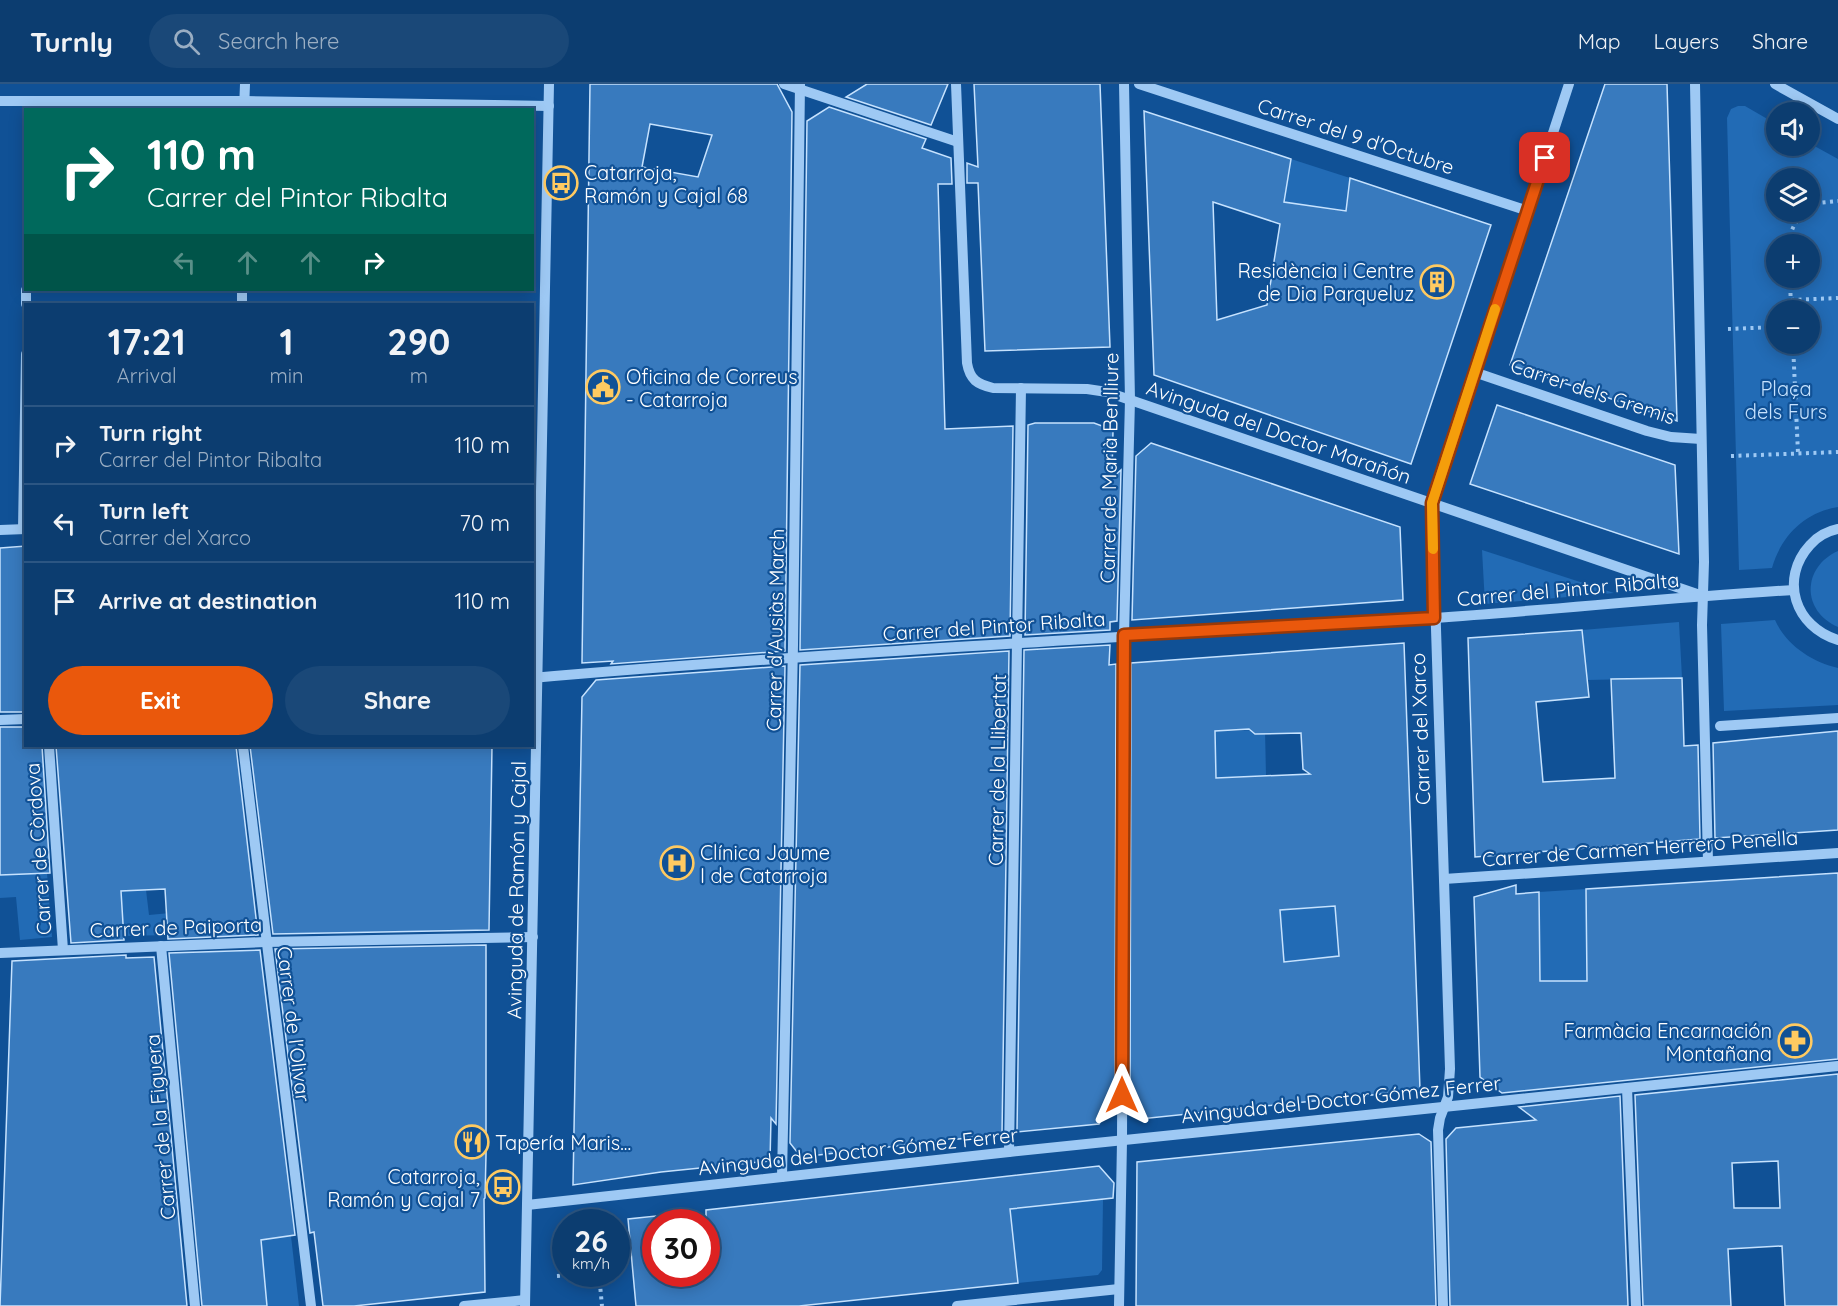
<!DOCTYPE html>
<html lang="en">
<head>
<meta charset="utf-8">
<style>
	body { margin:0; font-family:Quicksand,sans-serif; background:#1a4878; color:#f1f3f6; height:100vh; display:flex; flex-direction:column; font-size:22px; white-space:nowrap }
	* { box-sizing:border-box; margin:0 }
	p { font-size:20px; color:#9aaec3 }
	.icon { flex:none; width:33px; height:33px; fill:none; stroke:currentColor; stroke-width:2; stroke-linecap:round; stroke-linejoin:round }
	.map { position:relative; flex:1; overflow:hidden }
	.details { position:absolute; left:24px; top:219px; width:510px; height:444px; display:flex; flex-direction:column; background:#0c3d70; border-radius:0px; box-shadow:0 3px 15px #0003,0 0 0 2px #2c5683 }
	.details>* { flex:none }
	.banner { position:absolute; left:24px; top:24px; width:510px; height:183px; border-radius:0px; box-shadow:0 3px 15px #0003,0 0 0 2px #2c5683; background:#00695c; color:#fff; overflow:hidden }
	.tools { position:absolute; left:1766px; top:18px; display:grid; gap:12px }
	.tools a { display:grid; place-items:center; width:54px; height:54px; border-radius:50%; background:#0c3d70; box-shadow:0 3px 15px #0003,0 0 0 2px #2c5683; font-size:30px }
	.speed { position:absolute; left:552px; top:1125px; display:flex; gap:12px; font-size:30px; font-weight:700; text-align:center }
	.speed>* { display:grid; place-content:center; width:78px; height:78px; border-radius:50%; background:#0c3d70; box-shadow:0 3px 15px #0003,0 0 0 2px #2c5683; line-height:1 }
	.speed small { font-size:15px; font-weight:400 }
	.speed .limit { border:9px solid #d22; background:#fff; color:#111 }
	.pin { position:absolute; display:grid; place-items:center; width:51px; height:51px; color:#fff; margin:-26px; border-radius:12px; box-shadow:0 3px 9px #0006 }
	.me { position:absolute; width:66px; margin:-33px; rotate:0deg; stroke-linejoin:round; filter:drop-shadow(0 0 4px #0008) }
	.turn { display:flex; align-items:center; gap:21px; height:126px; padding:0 24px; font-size:27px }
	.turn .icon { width:78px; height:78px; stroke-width:2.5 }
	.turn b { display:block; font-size:42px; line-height:51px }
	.lanes { display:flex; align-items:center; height:57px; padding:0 24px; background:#0003; justify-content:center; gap:30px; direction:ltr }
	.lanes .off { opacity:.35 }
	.eta { display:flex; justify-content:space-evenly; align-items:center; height:102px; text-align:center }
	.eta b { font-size:36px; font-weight:800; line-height:42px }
	.primary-button { display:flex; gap:12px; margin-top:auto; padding:12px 24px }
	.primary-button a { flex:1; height:69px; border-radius:36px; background:#ea580c; color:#fff; font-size:24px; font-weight:800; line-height:69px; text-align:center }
	.primary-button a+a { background:#1a4878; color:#f1f3f6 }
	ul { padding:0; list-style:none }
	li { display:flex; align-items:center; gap:18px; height:78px; padding:0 24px; border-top:2px solid #2c5683 }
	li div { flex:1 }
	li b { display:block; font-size:22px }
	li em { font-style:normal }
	header { display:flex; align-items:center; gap:36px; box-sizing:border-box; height:84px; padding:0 30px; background:#0c3d70; border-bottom:2px solid #2c5683 }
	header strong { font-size:28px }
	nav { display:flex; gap:33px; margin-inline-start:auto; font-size:21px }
	.search { width:420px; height:54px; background:#1a4878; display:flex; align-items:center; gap:15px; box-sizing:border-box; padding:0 21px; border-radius:33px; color:#9aaec3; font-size:22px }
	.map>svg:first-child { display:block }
	.green { fill:#226bb5; fill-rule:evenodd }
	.building { fill:#387abe; stroke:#c6e2fe; stroke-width:1.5; fill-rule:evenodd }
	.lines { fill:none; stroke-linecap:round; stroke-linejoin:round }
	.path { stroke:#9ec9f4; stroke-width:4; stroke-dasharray:3 4.5; stroke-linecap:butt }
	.minor { stroke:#9ec9f4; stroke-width:10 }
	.route-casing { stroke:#983908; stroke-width:15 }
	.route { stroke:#ea580c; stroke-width:10 }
	.slow { stroke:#f59e0b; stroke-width:10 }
	.labels { text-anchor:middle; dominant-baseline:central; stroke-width:4.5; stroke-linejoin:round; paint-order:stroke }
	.street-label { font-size:20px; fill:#fff; stroke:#105196 }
	.poi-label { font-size:20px; fill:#fff; stroke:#105196; text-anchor:start }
	.park-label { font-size:20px; fill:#c6e2fe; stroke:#105196 }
</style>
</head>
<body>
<header>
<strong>Turnly</strong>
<div class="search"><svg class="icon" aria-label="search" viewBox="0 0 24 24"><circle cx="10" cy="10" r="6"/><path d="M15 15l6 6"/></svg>Search here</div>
<nav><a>Map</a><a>Layers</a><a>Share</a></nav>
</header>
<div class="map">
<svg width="1838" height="1222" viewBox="0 0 1838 1222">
	<rect width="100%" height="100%" fill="#105196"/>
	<!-- green -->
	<g class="green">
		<path d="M1738,22H1745L1776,40V62H1809V59L1838,75V423C1805,428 1781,452 1772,484L1739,486L1727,34L1731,25ZM1776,94H1809V128H1776ZM1776,160H1809V194H1776ZM1776,226H1809V260H1776Z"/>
		<path d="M1291,75L1350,94L1346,127L1284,118Z"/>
		<path d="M1482,466L1614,509L1485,520Z"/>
		<path d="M1838,467V543C1801,527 1802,483 1838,467Z"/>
		<path d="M1775,536C1786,561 1812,578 1838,584V621L1724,627L1721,540Z"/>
		<path d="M1679,538L1682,594L1587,596L1582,546Z"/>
		<path d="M1265,646L1266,692L1216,694L1215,647Z"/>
		<path d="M143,781L149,831L170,829L167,839L168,851L124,852L121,808L68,811Z"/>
		<path d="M47,789L52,853L20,856L16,813L0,814V791Z"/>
		<path d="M1586,805L1587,897H1540L1539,808Z"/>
		<path d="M1335,822L1339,872L1284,878L1280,826Z"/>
		<path d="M1103,1115L1102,1186L1098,1191L1018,1199L1010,1125Z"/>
		<path d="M291,1152L299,1222H267L261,1156Z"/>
	</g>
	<!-- building -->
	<g class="building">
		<path d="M590,0H777L792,28L785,567L611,580L613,577L582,579ZM650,40L712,51L698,93L642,83Z"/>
		<path d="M867,0H948L931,41L846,13Z"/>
		<path d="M974,0H1100L1110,263L985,267L978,99H967V79L978,83Z"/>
		<path d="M1605,0H1667L1677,337L1510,281Z"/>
		<path d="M829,23L926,55L922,64L951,74L952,100H938L945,345L1013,342L1010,552L800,566L807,37Z"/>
		<path d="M1144,27L1291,75L1284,118L1346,127L1350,94L1491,141L1411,380L1154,291ZM1213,118L1280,140L1267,221L1217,236Z"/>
		<path d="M1497,321L1675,381L1679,470L1470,400Z"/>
		<path d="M1035,339H1094L1113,346L1112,394L1121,386L1117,537L1110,538V546L1025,551L1028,341Z"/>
		<path d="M1151,359L1400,443L1403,516L1132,536L1136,372Z"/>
		<path d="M26,462V628H0V464Z"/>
		<path d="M1582,546L1589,613L1536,618L1543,698L1615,694L1611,595L1682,594L1684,662L1698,661L1700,755L1475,773L1468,554Z"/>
		<path d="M1404,559L1420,1006L1140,1035L1130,1026L1131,579ZM1249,645L1255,650L1301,649L1303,685L1310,690L1216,694L1215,647ZM1335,822L1339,872L1284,878L1280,826Z"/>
		<path d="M1110,561L1109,581L1116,580L1115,1014L1099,1040L1017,1048L1024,566Z"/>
		<path d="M1009,567L1002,1050L801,1073L790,1059L800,581Z"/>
		<path d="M785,582L776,1040L771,1034L770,1077L661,1088L573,1101L582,613L596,596Z"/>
		<path d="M0,643H26V662H42L50,789L0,791Z"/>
		<path d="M1838,647V746L1715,754L1713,659Z"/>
		<path d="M56,662H236L258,851L168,855L165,805L121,807L124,856L71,859Z"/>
		<path d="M250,662H492L489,846L273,850Z"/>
		<path d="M1838,789V975L1502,1009L1480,993L1474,813L1516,801V810L1539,808L1540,897H1587L1586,805Z"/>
		<path d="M486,861V1071L485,1114L484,1115L485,1208L354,1222H323L314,1148L310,1149L275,865Z"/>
		<path d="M260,866L295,1151L261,1156L267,1222H202L169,869Z"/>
		<path d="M126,871V874L154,873L187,1222H0L12,877Z"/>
		<path d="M1838,990V1222H1785L1782,1162L1728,1165L1731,1222H1643L1635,1011ZM1778,1077L1780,1124H1734L1732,1079Z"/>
		<path d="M1620,1012L1628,1222H1450L1446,1055L1456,1044L1536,1036L1519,1023Z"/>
		<path d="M1419,1050L1431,1058L1436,1222H1136L1137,1078Z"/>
		<path d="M1099,1082L1114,1099L1113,1114L1010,1125L1018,1199L799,1222H636L628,1135L656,1132V1190H706V1126Z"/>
	</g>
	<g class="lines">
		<!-- path -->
		<g class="path">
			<path d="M1809,124L1817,119L1838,117"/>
			<path d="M1789,160C1790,146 1795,138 1805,128"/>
			<path d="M1790,194L1791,226"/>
			<path d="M1791,216L1838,214"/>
			<path d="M1728,245L1776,243"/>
			<path d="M1793,260L1798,369"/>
			<path d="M1731,372L1838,368"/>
			<path d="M599,1190L602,1222"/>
			<path d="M557,1192L586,1190"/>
		</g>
		<!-- minor -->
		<g class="minor">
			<path d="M784,0L958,58"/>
			<path d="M956,0L967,279C970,296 977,300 993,304L1087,305L1107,308L1697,510"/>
			<path d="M1139,0L1528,127"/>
			<path d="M1695,0L1704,478L1702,541L1708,777"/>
			<path d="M1775,0L1838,35"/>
			<path d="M0,17H245L549,22"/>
			<path d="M244,26L245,0"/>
			<path d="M26,220V206"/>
			<path d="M242,220V206"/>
			<path d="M1474,288L1647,347L1671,353L1701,355"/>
			<path d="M23,445L26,270"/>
			<path d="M1838,445C1828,447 1817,453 1810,461C1779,495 1795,543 1838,556"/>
			<path d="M0,446L26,445"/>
			<path d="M532,594C832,568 1132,553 1433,534C1553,526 1673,513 1794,506"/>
			<path d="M0,636L26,635"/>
			<path d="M1720,642L1838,634"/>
			<path d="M49,662L63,866"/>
			<path d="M243,662L311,1222"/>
			<path d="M1444,795L1838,769"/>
			<path d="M161,862L195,1222"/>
			<path d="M0,869L265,858L533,853"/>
			<path d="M1627,1004L1636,1222"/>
			<path d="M1009,1068L1021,304"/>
			<path d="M782,1093L793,561L800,0"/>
			<path d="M527,1121L1009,1068L1838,982"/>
			<path d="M464,1222L525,1216"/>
			<path d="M525,1222L549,0"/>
			<path d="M957,1222L1119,1205"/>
			<path d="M1119,1222L1122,1057L1124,551L1130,316L1124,0"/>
			<path d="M1443,1222L1438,1046L1440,1034L1448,1013L1450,985L1432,419L1569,0"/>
		</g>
	</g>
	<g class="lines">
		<!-- route casing -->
		<g class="route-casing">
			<path id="route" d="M1122,1011L1124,551L1434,534L1432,419L1545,74"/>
		</g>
		<!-- route -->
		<use href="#route" class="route"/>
		<!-- slow -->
		<path class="slow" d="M1433,465L1432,419L1495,225"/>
	</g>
	<!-- icons -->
	<defs>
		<g id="bus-ring" transform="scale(1.725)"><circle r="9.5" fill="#105196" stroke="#ffca61" stroke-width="1.5"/><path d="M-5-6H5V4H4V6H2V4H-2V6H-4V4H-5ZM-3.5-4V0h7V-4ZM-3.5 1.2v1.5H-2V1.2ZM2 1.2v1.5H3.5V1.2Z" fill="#ffca61"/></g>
		<g id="building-ring" transform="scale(1.725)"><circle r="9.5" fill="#105196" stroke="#ffca61" stroke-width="1.5"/><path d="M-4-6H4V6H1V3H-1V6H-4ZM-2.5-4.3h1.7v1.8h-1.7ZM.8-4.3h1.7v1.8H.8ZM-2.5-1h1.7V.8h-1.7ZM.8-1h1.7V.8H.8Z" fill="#ffca61"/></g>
		<g id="civic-ring" transform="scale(1.725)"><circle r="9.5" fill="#105196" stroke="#ffca61" stroke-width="1.5"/><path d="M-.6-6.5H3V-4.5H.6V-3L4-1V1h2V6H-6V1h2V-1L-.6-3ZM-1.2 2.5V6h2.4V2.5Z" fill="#ffca61"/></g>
		<g id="hospital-ring" transform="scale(1.725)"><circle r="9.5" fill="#105196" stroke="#ffca61" stroke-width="1.5"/><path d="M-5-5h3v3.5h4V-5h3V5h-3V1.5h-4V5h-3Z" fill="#ffca61"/></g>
		<g id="pharmacy-ring" transform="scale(1.725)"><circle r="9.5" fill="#105196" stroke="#ffca61" stroke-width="1.5"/><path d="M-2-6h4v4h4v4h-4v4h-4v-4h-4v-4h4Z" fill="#ffca61"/></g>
		<g id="restaurant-ring" transform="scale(1.725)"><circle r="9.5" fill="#105196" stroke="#ffca61" stroke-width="1.5"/><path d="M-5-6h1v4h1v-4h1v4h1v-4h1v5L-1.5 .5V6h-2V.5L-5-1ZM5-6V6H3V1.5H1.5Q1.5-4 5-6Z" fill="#ffca61"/></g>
	</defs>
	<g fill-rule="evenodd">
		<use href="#bus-ring" x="561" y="99"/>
		<use href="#building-ring" x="1437" y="198"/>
		<use href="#civic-ring" x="603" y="303"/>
		<use href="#hospital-ring" x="677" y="779"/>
		<use href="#pharmacy-ring" x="1795" y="957"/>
		<use href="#restaurant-ring" x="472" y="1058"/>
		<use href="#bus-ring" x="503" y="1103"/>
	</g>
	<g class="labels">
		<!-- street labels -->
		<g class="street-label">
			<text transform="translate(1356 52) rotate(18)">Carrer del 9 d'Octubre</text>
			<text transform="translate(1593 307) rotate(18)">Carrer dels Gremis</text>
			<text transform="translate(1279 348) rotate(19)">Avinguda del Doctor Marañón</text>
			<text transform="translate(1109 384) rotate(-89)">Carrer de Marià Benlliure</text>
			<text transform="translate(1568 505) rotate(-5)">Carrer del Pintor Ribalta</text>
			<text transform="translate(994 542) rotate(-4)">Carrer del Pintor Ribalta</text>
			<text transform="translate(775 546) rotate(-89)">Carrer d'Ausiàs March</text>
			<text transform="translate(1420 645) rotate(-92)">Carrer del Xarco</text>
			<text transform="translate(997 686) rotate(-89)">Carrer de la Llibertat</text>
			<text transform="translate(1640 764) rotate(-4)">Carrer de Carmen Herrero Penella</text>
			<text transform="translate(38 765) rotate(-94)">Carrer de Còrdova</text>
			<text transform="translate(516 806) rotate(-89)">Avinguda de Ramón y Cajal</text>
			<text transform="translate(176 843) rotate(-2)">Carrer de Paiporta</text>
			<text transform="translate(294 940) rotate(83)">Carrer de l'Olivar</text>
			<text transform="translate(1341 1015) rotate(-6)">Avinguda del Doctor Gómez Ferrer</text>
			<text transform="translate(160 1043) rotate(-95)">Carrer de la Figuera</text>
			<text transform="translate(858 1067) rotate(-6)">Avinguda del Doctor Gómez Ferrer</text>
		</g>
		<!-- poi labels -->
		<g class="poi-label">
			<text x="584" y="88">Catarroja,<tspan x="584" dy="23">Ramón y Cajal 68</tspan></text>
			<text x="1414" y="186" text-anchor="end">Residència i Centre<tspan x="1414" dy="23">de Dia Parqueluz</tspan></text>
			<text x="626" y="292">Oficina de Correus<tspan x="626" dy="23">- Catarroja</tspan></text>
			<text x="700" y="768">Clínica Jaume<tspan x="700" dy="23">I de Catarroja</tspan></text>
			<text x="1772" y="946" text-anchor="end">Farmàcia Encarnación<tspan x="1772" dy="23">Montañana</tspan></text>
			<text x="495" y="1058">Tapería Maris...</text>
			<text x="480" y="1092" text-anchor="end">Catarroja,<tspan x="480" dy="23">Ramón y Cajal 7</tspan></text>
		</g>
		<!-- park labels -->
		<g class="park-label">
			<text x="1786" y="304">Plaça<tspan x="1786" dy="23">dels Furs</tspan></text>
		</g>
	</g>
</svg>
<div class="tools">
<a><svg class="icon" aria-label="sound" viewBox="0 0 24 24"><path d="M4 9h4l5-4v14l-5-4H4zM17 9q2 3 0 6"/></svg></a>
<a><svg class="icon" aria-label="layers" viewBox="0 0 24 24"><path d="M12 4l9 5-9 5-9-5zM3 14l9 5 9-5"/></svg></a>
<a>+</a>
<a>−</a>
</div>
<div class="speed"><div>26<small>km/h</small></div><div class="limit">30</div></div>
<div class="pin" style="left:1545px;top:74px;background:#d93025"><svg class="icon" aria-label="arrive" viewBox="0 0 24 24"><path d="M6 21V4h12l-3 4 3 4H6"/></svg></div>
<svg class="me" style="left:1122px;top:1011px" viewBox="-20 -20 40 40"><path d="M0-17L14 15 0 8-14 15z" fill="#ea580c" stroke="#fff" stroke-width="4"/></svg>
<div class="banner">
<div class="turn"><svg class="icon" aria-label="right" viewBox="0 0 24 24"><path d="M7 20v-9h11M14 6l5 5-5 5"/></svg><div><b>110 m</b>Carrer del Pintor Ribalta</div></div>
<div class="lanes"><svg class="icon off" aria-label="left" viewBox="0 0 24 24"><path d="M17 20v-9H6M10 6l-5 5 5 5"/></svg><svg class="icon off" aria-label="ahead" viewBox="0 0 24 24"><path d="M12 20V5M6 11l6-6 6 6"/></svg><svg class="icon off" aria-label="ahead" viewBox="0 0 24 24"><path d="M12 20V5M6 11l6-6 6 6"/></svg><svg class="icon" aria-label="right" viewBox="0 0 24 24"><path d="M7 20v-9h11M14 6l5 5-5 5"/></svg></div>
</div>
<section class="details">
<div class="eta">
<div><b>17:21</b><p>Arrival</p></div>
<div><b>1</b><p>min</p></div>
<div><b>290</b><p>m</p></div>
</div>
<ul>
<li><svg class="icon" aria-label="right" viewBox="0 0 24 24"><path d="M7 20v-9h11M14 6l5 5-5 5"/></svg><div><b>Turn right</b><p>Carrer del Pintor Ribalta</p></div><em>110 m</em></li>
<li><svg class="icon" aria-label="left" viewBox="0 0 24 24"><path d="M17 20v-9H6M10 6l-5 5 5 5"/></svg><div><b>Turn left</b><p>Carrer del Xarco</p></div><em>70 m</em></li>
<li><svg class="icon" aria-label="arrive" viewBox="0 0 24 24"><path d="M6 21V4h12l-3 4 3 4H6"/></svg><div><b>Arrive at destination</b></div><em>110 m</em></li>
</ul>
<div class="primary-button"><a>Exit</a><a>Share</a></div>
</section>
</div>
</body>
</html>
